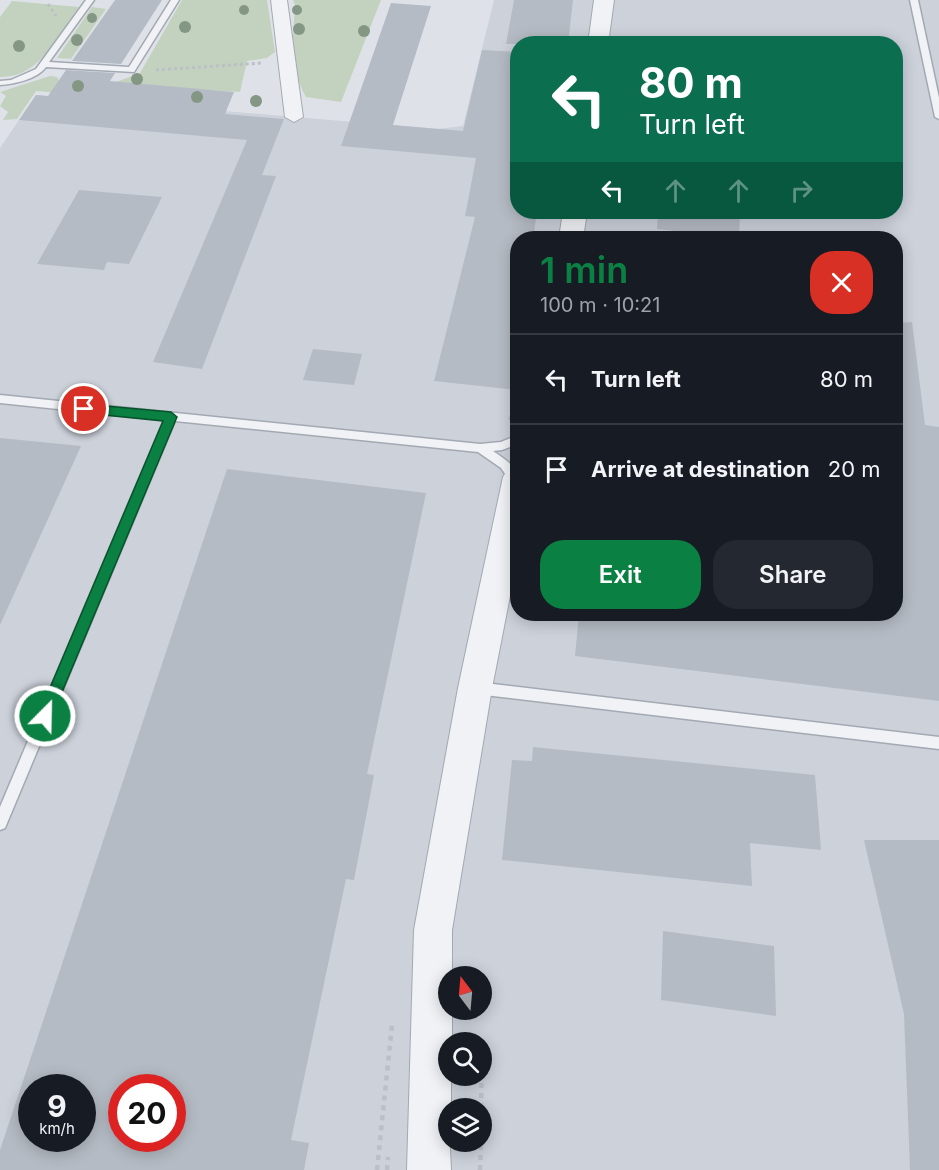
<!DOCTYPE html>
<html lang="en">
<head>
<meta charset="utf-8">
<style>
	body { margin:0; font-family:Inter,sans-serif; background:#242831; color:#f1f3f6; height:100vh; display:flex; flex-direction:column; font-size:22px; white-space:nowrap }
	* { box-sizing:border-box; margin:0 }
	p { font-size:20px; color:#9ea1a6 }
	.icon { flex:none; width:33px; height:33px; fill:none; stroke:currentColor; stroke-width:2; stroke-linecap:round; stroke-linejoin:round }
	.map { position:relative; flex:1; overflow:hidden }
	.side { position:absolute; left:510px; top:231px; width:393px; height:390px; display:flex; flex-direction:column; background:#171b24; border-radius:24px; box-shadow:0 3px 15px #0003 }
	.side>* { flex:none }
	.hud { position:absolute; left:510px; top:36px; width:393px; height:183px; border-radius:24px; box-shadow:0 3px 15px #0003; background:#0b6e4f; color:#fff; overflow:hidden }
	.needle { width:39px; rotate:344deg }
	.tools { position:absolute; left:438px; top:966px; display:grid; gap:12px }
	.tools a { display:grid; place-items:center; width:54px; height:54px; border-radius:50%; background:#171b24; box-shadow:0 3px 15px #0003; font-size:30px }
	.speed { position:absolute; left:18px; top:1074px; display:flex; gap:12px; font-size:30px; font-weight:700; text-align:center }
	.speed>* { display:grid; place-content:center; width:78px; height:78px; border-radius:50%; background:#171b24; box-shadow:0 3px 15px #0003; line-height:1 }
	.speed small { font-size:15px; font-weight:400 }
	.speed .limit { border:9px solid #d22; background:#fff; color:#111 }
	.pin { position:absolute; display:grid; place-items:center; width:51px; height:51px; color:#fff; margin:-26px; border:3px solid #fff; border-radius:50%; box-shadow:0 2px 6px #0007 }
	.me { position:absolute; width:66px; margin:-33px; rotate:23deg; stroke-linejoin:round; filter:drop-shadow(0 0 4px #0008) }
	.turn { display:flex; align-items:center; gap:21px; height:126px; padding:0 30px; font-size:27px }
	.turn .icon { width:78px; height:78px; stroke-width:2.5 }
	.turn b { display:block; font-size:42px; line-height:51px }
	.lanes { display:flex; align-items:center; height:57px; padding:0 30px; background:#0003; justify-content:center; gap:30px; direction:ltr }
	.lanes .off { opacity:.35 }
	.round { display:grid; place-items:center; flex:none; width:63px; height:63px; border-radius:24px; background:#242831 }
	.head { display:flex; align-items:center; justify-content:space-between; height:102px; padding:0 30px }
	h1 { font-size:36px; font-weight:600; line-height:45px; color:#0b8043 }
	.button { display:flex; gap:12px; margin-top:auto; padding:12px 30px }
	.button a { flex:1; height:69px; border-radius:24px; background:#0b8043; color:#fff; font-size:24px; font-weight:600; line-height:69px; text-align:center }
	.button a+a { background:#242831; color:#f1f3f6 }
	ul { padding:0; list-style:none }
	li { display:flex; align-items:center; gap:18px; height:90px; padding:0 30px; border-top:2px solid #363941 }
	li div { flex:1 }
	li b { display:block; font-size:22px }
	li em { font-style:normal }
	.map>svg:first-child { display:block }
	.built { fill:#ccd1da; fill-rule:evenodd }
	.green { fill:#c3d2bf }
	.building { fill:#b5bbc4; fill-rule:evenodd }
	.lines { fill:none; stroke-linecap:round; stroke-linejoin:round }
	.service-casing { stroke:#a3a9b2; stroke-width:3 }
	.minor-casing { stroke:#a3a9b2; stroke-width:2 }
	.tertiary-casing { stroke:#a3a9b2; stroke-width:2 }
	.path-far2 { stroke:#bcbfc6; stroke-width:3; stroke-dasharray:3 3; stroke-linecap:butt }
	.path-far1 { stroke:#bcbfc6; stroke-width:4; stroke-dasharray:4.5 4.5; stroke-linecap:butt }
	.path { stroke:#bcbfc6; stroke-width:4.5; stroke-dasharray:5 5; stroke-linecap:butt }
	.service { fill:#f1f2f6; fill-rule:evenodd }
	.minor { fill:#f1f2f6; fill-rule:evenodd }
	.tertiary { fill:#f1f2f6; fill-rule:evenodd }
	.tree { fill:#849785 }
	.route { fill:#0b8043; stroke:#07532c; stroke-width:1.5 }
</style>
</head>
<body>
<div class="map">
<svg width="939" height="1170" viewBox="0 0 939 1170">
	<rect width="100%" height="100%" fill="#dee2e8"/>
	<!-- built -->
	<path class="built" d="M494,0H939V1170H0V148L36,95L437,129L463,126ZM518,44H896V212H518ZM518,238H896V614H518ZM448,976H482V1010H448ZM448,1042H482V1076H448ZM32,1088H82V1138H32ZM122,1088H172V1138H122ZM448,1108H482V1142H448Z"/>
	<!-- green -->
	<g class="green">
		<path d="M182,0H267L275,52L267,58L247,61L240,92L194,89L146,101L36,91L17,119L3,120L8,112L0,106L6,96L0,92L50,76L57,77L60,83L116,82L140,73Z"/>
		<path d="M293,0H381L341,102L306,97C287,61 293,44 295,5Z"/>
		<path d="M12,1L79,7C58,35 40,78 0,77V17Z"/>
		<path d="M92,7L106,9L71,59L57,58Z"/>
	</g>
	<!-- building -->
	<g class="building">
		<path d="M115,0H162L121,64L72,61Z"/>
		<path d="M514,0H573L568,44H506Z"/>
		<path d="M391,3L431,6L393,125L463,131L482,50L518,52V212H537L533,238H518V390L434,381L475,217L465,216L476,158L341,146Z"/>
		<path d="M66,70L115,73L110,81L234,92L225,114L284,119L262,175L276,176L202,369L153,362L247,140L19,120L36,95L48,96Z"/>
		<path d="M79,190L162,197L129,264L107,262L104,270L37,264Z"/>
		<path d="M658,212H740L739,238L657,229Z"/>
		<path d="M912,322L925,425L939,427V701L575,656L579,614H896V323Z"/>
		<path d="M313,349L362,354L354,385L303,380Z"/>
		<path d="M0,438L81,446L0,625Z"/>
		<path d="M227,469L426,493L367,774L374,775L354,880L346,879L291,1140L309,1143L304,1170H0V1150ZM32,1088H82V1138H32ZM122,1088H172V1138H122Z"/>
		<path d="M533,747L815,775L821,850L750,843L752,886L502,860L512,760L532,761Z"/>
		<path d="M864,840H939V1170H910L904,1014Z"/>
		<path d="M663,931L774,946L776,1016L661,1000Z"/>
	</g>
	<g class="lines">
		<!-- service casing -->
		<g class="service-casing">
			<g id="service">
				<path d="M86,0H94L49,62L129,67L171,0H179L134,72L46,67C37,79 15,84 0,85V81L11,80L36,69Z"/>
				<path d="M910,0H918L939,98V119L935,117Z"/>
				<path d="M0,395L480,444L501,442L518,435V444L502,450L493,451C507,461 518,466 518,485L512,484L501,468L478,452L175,421L5,828L0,830V807L164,420L0,403Z"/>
				<path d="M476,682L939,737V749L476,694L471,692L470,688L471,684Z"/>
			</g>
		</g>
		<!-- minor casing -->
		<g class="minor-casing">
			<path id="minor" d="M271,0H287L303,117L294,122L285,117Z"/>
		</g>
		<!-- tertiary casing -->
		<g class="tertiary-casing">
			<g id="tertiary">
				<path d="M594,0H614L608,44H588Z"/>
				<path d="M563,212H587L583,238H559Z"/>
				<path d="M518,466V555L492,688L452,930V976H448V1010H452V1042H448V1076H451V1108H448L451,1170H407L414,930L458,688L503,477L508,469Z"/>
			</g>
		</g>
		<!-- path-far2 -->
		<g class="path-far2">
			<path d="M48,4L56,16"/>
			<path d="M156,70L262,63"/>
		</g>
		<!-- path-far1 -->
		<path class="path-far1" d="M510,420L518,394"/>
		<!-- path -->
		<g class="path">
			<path d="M481,1108L482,1052"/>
			<path d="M377,1170L392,1025"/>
			<path d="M387,1170L388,1157"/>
			<path d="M480,1170L481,1142"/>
		</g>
		<!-- service -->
		<use href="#service" class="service"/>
		<!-- minor -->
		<use href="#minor" class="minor"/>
		<!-- tertiary -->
		<use href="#tertiary" class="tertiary"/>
	</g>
	<!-- trees -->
	<g class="tree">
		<circle cx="244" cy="10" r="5"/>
		<circle cx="297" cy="10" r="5"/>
		<circle cx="92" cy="18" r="5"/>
		<circle cx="185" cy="27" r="6"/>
		<circle cx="299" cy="29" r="6"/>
		<circle cx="364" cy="31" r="6"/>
		<circle cx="77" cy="40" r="6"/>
		<circle cx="19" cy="46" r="6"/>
		<circle cx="137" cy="79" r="6"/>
		<circle cx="78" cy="86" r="6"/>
		<circle cx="197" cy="97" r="6"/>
		<circle cx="256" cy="101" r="6"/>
	</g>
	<!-- route -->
	<path class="route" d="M84,404L171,412L177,417L52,716L45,723L38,716L163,421L84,413L78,409Z"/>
</svg>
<div class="tools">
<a><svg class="needle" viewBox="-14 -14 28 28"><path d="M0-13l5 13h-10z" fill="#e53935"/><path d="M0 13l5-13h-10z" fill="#9ea1a6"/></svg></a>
<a><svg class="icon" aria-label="search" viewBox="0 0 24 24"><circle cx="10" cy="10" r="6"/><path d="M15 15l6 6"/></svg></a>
<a><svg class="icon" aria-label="layers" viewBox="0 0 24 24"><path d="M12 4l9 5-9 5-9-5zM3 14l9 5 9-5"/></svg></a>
</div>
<div class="speed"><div>9<small>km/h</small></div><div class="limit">20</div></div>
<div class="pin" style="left:84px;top:409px;background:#d93025"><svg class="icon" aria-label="arrive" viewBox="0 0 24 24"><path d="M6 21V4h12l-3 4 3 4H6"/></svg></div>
<svg class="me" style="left:45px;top:716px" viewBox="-20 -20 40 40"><circle r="17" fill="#0b8043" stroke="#fff" stroke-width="3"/><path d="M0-11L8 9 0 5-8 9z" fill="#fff"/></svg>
<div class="hud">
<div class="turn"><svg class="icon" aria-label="left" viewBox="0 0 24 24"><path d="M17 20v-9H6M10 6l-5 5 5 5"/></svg><div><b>80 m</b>Turn left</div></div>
<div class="lanes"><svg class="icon" aria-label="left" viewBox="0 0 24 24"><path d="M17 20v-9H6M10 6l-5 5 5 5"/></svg><svg class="icon off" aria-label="ahead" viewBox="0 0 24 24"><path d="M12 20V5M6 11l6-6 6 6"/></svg><svg class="icon off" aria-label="ahead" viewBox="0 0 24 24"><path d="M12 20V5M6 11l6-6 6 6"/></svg><svg class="icon off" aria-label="right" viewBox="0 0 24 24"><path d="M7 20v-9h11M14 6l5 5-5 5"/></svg></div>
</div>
<section class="side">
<div class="head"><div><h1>1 min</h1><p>100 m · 10:21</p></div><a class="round" style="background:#d93025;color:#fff"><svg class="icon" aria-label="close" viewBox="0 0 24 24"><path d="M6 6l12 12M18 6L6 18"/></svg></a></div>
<ul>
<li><svg class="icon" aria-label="left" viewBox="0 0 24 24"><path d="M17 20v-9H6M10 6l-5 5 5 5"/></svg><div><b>Turn left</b></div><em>80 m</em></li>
<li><svg class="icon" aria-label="arrive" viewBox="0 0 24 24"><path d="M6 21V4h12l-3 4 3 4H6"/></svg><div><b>Arrive at destination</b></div><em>20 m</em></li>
</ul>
<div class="button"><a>Exit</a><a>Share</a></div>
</section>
</div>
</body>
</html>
